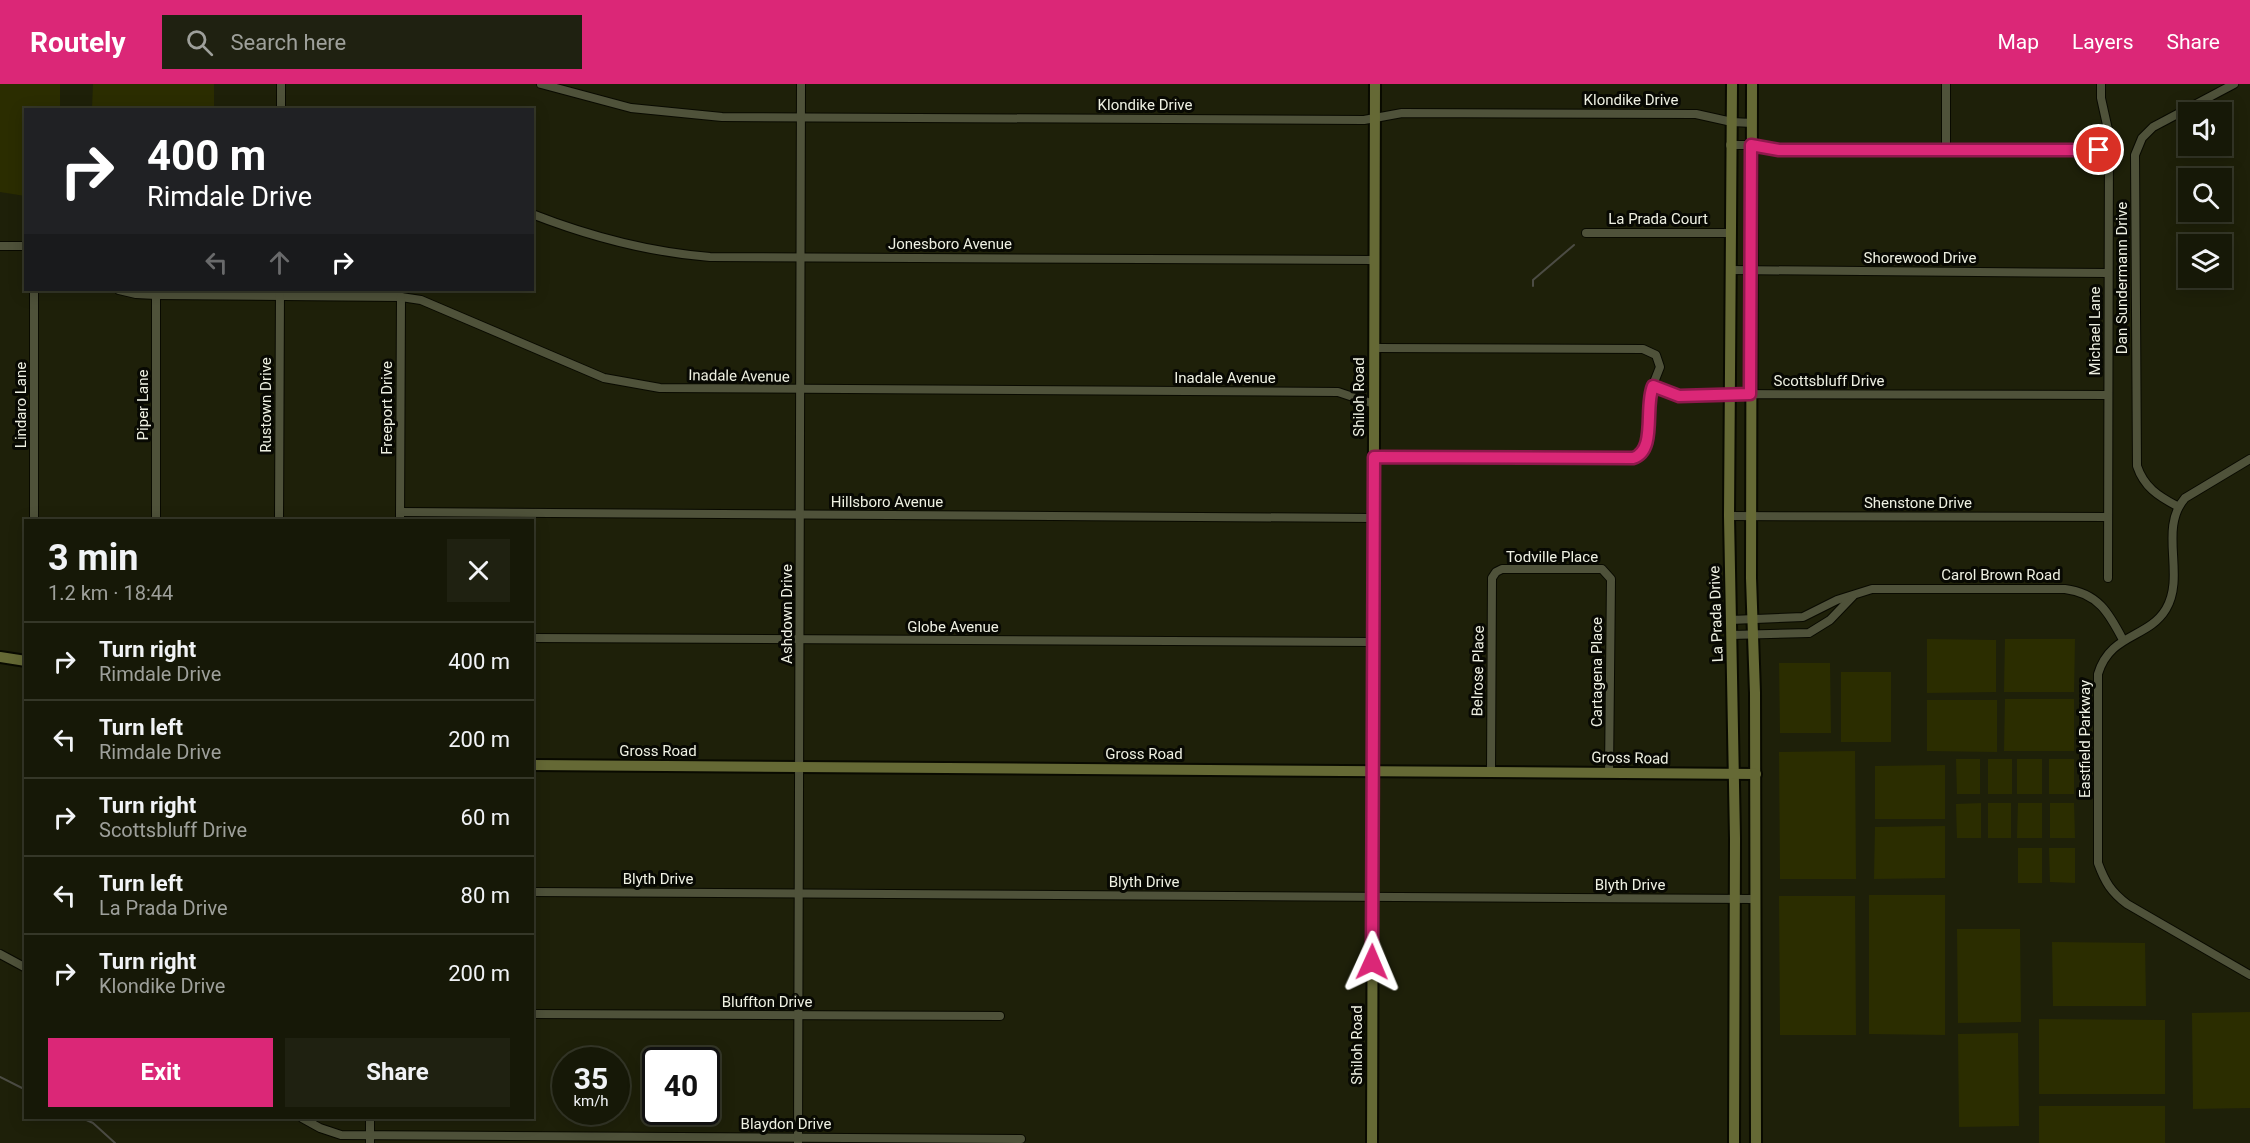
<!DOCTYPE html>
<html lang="en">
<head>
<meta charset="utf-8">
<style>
	body { margin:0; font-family:Roboto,sans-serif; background:#1f2111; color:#f1f3f6; height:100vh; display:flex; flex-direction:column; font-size:22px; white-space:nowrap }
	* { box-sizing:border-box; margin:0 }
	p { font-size:20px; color:#9ea09b }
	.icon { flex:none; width:33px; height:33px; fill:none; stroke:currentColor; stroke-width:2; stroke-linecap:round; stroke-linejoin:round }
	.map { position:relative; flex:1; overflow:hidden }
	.drawer { position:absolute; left:24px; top:435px; width:510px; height:600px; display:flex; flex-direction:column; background:#161807; border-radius:0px; box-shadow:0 3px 15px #0003,0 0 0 2px #353728 }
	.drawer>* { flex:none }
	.banner { position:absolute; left:24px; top:24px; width:510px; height:183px; border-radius:0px; box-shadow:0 3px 15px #0003,0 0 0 2px #353728; background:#202124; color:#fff; overflow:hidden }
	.fabs { position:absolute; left:2178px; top:18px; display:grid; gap:12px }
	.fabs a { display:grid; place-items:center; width:54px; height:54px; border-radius:0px; background:#161807; box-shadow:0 3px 15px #0003,0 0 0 2px #353728; font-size:30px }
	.speed { position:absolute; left:552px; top:963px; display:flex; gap:12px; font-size:30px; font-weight:700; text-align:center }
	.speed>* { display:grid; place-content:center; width:78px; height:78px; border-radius:50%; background:#161807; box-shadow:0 3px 15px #0003,0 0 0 2px #353728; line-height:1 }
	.speed small { font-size:15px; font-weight:400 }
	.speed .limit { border:3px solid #111; border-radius:9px; background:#fff; color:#111 }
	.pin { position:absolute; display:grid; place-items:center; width:51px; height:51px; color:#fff; margin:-26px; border:3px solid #fff; border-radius:50%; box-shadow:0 2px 6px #0007 }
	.me { position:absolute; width:66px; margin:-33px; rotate:1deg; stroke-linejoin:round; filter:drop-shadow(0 0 4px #0008) }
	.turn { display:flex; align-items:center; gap:21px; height:126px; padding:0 24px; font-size:27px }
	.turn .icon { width:78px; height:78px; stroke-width:2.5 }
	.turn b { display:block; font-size:42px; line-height:51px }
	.lanes { display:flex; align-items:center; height:57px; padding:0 24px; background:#0003; justify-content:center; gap:30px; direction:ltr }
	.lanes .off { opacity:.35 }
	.round { display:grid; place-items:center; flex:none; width:63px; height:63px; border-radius:0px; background:#1f2111 }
	.overview { display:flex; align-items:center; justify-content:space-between; height:102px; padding:0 24px }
	h1 { font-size:36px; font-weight:700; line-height:45px }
	.cta { display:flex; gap:12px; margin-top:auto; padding:12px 24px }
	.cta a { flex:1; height:69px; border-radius:0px; background:#db2777; color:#fff; font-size:24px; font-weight:700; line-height:69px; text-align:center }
	.cta a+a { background:#1f2111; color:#f1f3f6 }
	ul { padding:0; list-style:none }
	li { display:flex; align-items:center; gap:18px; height:78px; padding:0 24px; border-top:2px solid #353728 }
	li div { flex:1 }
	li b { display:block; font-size:22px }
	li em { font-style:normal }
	header { display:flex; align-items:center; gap:36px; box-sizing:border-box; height:84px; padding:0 30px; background:#db2777; color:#fff }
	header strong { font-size:28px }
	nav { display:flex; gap:33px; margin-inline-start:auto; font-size:21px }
	.search { width:420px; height:54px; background:#1f2111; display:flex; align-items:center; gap:15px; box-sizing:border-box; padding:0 21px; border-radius:0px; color:#9ea09b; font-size:22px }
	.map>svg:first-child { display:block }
	.green { fill:#2b2d00 }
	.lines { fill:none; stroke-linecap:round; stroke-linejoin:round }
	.stream { stroke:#4c4c44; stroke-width:2 }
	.street-casing { stroke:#090a00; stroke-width:10 }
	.secondary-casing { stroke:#090a00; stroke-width:14 }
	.street { stroke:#4f523a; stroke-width:8 }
	.secondary { stroke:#656935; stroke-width:10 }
	.route-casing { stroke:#8e194d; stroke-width:15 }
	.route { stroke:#db2777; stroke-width:10 }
	.labels { text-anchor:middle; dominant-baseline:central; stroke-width:6; stroke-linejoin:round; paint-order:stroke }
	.street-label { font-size:15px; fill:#eef0e2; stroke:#080903 }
</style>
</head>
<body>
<header>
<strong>Routely</strong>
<div class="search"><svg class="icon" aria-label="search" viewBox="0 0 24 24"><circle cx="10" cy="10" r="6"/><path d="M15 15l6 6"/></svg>Search here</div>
<nav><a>Map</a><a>Layers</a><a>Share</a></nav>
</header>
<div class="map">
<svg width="2250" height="1059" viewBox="0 0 2250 1059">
	<rect width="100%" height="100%" fill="#1e2009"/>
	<!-- green -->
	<g class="green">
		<path d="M0,0H60V25L26,26L25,112L0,108Z"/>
		<path d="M93,0H214V25H92Z"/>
		<path d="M1927,555L1996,556V608L1927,609Z"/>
		<path d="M2005,555H2075L2074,608H2004Z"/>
		<path d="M1779,579H1830L1831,649H1780Z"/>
		<rect x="1841" y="588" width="50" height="70"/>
		<path d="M2005,615H2074V667H2004Z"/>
		<path d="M1927,616H1997V668L1927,667Z"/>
		<path d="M1855,667L1856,795H1780L1779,668Z"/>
		<path d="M1956,675H1980V710H1957Z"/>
		<rect x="1988" y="675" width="24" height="35"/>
		<rect x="2017" y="675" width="25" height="35"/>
		<rect x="2049" y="675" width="25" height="35"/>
		<path d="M1945,681V735H1875V682Z"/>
		<path d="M1981,719V754H1957L1956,720Z"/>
		<rect x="1988" y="719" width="23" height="35"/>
		<path d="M2018,719H2042V754H2017Z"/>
		<path d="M2050,719H2074L2075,754H2050Z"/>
		<path d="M1945,742V794L1874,795L1875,743Z"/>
		<rect x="2018" y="764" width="24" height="35"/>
		<path d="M2049,764H2075V799L2050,798Z"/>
		<path d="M1869,811H1945V951L1869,950Z"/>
		<path d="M1779,812H1855L1856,951H1780Z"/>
		<path d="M1957,845H2020L2021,938L1958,939Z"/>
		<path d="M2052,858L2145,859L2146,922H2053Z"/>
		<path d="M2250,928V1024L2193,1025L2192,929Z"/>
		<path d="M2039,935L2165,936V1010H2039Z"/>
		<path d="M2018,949L2019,1042L1959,1043L1958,950Z"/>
		<rect x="2039" y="1022" width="126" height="37"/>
	</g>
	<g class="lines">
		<!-- stream -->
		<g class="stream">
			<path d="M1533,202V196L1574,161"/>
			<path d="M0,993L26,1006"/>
			<path d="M82,1034L93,1039L115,1059"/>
		</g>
		<!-- street casing -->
		<g class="street-casing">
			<g id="street">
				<path d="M541,0L631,24L722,33L1364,36L1402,29L1696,30L1732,38L1752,39"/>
				<path d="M2101,0V14L2109,50L2108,494"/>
				<path d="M281,26V0"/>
				<path d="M1730,61H1751L1779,66H2109"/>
				<path d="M1946,66V0"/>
				<path d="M532,130C591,153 647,168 710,173L1374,176"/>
				<path d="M1586,149H1730"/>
				<path d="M0,162H26"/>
				<path d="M1731,186L2108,189"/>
				<path d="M34,206V436"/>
				<path d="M119,206L136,210L156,211L401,213L421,216L604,294L660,304L1338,308L1374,320"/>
				<path d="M156,206V436"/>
				<path d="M1653,302C1675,317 1704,313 1729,310L2108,311"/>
				<path d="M1374,373L1633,374L1640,372L1646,365L1649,311L1660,283L1656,271L1643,265L1375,264"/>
				<path d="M2250,375L2185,414C2158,445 2186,491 2166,525C2148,555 2110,549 2098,590V779C2105,798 2111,808 2127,820L2250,891"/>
				<path d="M2177,422C2158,412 2144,403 2137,382L2135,71L2142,54L2153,43L2234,0"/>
				<path d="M400,428L1373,434"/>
				<path d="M1729,432L2108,433"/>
				<path d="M279,436L280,206"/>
				<path d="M400,436L401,213"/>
				<path d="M1730,536L1803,533L1837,516L1872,505H2065C2098,509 2109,529 2123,556"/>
				<path d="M1731,551L1809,549L1830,536L1853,512"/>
				<path d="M532,554L1373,558"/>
				<path d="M1491,688L1492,494L1496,488L1502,485H1602L1611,495L1609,689"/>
				<path d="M532,808L1755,815"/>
				<path d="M0,870L26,884"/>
				<path d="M532,930L1000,932"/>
				<path d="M302,1034L320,1044L341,1051L1021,1055"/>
				<path d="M370,1034V1059"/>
				<path d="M798,1059L801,0"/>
			</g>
		</g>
		<!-- secondary casing -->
		<g class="secondary-casing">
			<g id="secondary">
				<path d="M1732,0L1729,432L1735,754L1734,1059"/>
				<path d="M1752,0L1751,494L1755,609L1756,1059"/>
				<path d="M0,573L26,577"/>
				<path d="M532,681L1756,690"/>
				<path d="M1372,1059L1375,0"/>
			</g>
		</g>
		<!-- street -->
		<use href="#street" class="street"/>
		<!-- secondary -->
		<use href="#secondary" class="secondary"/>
	</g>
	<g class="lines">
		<!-- route casing -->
		<g class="route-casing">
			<path id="route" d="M1372,878L1374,373L1633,374C1657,367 1644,323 1653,302L1679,312L1750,310L1751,61L1779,66H2099"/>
		</g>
		<!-- route -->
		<use href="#route" class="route"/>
	</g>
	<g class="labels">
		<!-- street labels -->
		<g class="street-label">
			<text x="1631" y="16">Klondike Drive</text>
			<text x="1145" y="21">Klondike Drive</text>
			<text x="1658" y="135">La Prada Court</text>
			<text x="950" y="160">Jonesboro Avenue</text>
			<text x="1920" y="174">Shorewood Drive</text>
			<text transform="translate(2122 194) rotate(-90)">Dan Sundermann Drive</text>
			<text transform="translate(2095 247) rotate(-90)">Michael Lane</text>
			<text transform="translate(739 292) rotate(1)">Inadale Avenue</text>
			<text x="1225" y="294">Inadale Avenue</text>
			<text x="1829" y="297">Scottsbluff Drive</text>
			<text transform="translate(1359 313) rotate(-90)">Shiloh Road</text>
			<text transform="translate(21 321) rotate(-90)">Lindaro Lane</text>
			<text transform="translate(143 321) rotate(-90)">Piper Lane</text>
			<text transform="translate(266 321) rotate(-90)">Rustown Drive</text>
			<text transform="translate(387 324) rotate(-90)">Freeport Drive</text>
			<text x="887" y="418">Hillsboro Avenue</text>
			<text x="1918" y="419">Shenstone Drive</text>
			<text x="1552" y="473">Todville Place</text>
			<text x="2001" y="491">Carol Brown Road</text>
			<text transform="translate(787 530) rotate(-90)">Ashdown Drive</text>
			<text transform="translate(1716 530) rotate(-92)">La Prada Drive</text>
			<text x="953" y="543">Globe Avenue</text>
			<text transform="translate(1478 587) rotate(-89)">Belrose Place</text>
			<text transform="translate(1597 588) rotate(-90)">Cartagena Place</text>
			<text transform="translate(2085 655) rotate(-90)">Eastfield Parkway</text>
			<text x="658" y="667">Gross Road</text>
			<text x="1144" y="670">Gross Road</text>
			<text transform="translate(1630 674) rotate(1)">Gross Road</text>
			<text x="658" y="795">Blyth Drive</text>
			<text x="1144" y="798">Blyth Drive</text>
			<text x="1630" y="801">Blyth Drive</text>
			<text x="767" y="918">Bluffton Drive</text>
			<text transform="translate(1357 961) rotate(-90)">Shiloh Road</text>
			<text x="786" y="1040">Blaydon Drive</text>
		</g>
	</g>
</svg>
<div class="fabs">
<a><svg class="icon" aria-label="sound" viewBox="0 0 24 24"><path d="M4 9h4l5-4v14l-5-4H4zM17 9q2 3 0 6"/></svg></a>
<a><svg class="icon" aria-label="search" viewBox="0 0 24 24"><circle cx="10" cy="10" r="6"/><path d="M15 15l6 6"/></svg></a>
<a><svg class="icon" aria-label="layers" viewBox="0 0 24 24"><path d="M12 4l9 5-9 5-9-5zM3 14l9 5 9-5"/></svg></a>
</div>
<div class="speed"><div>35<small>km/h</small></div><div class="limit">40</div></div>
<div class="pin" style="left:2099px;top:66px;background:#d93025"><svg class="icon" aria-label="arrive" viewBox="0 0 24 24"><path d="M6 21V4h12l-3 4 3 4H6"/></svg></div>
<svg class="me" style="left:1372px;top:878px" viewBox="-20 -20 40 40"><path d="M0-17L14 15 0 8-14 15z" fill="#db2777" stroke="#fff" stroke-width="4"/></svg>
<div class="banner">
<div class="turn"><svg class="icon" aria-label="right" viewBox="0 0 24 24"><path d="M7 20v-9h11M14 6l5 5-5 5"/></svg><div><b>400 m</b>Rimdale Drive</div></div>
<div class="lanes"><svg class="icon off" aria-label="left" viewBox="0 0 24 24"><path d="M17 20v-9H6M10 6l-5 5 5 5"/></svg><svg class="icon off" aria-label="ahead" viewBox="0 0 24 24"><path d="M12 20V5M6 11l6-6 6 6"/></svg><svg class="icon" aria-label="right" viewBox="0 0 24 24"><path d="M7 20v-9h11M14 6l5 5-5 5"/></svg></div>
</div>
<section class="drawer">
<div class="overview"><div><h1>3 min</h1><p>1.2 km · 18:44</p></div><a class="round"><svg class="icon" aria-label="close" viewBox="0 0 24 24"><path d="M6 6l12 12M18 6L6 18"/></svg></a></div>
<ul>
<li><svg class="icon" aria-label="right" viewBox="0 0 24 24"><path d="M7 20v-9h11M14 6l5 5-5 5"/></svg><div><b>Turn right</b><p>Rimdale Drive</p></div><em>400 m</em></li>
<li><svg class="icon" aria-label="left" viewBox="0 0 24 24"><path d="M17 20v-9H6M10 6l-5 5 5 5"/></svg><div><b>Turn left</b><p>Rimdale Drive</p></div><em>200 m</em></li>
<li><svg class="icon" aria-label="right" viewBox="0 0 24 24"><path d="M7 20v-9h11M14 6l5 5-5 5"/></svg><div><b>Turn right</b><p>Scottsbluff Drive</p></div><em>60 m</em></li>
<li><svg class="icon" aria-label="left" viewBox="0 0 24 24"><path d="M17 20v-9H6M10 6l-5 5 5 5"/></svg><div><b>Turn left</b><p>La Prada Drive</p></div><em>80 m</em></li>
<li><svg class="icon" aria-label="right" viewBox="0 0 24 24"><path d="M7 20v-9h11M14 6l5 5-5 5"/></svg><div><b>Turn right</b><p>Klondike Drive</p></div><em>200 m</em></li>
</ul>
<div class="cta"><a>Exit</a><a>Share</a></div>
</section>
</div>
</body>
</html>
